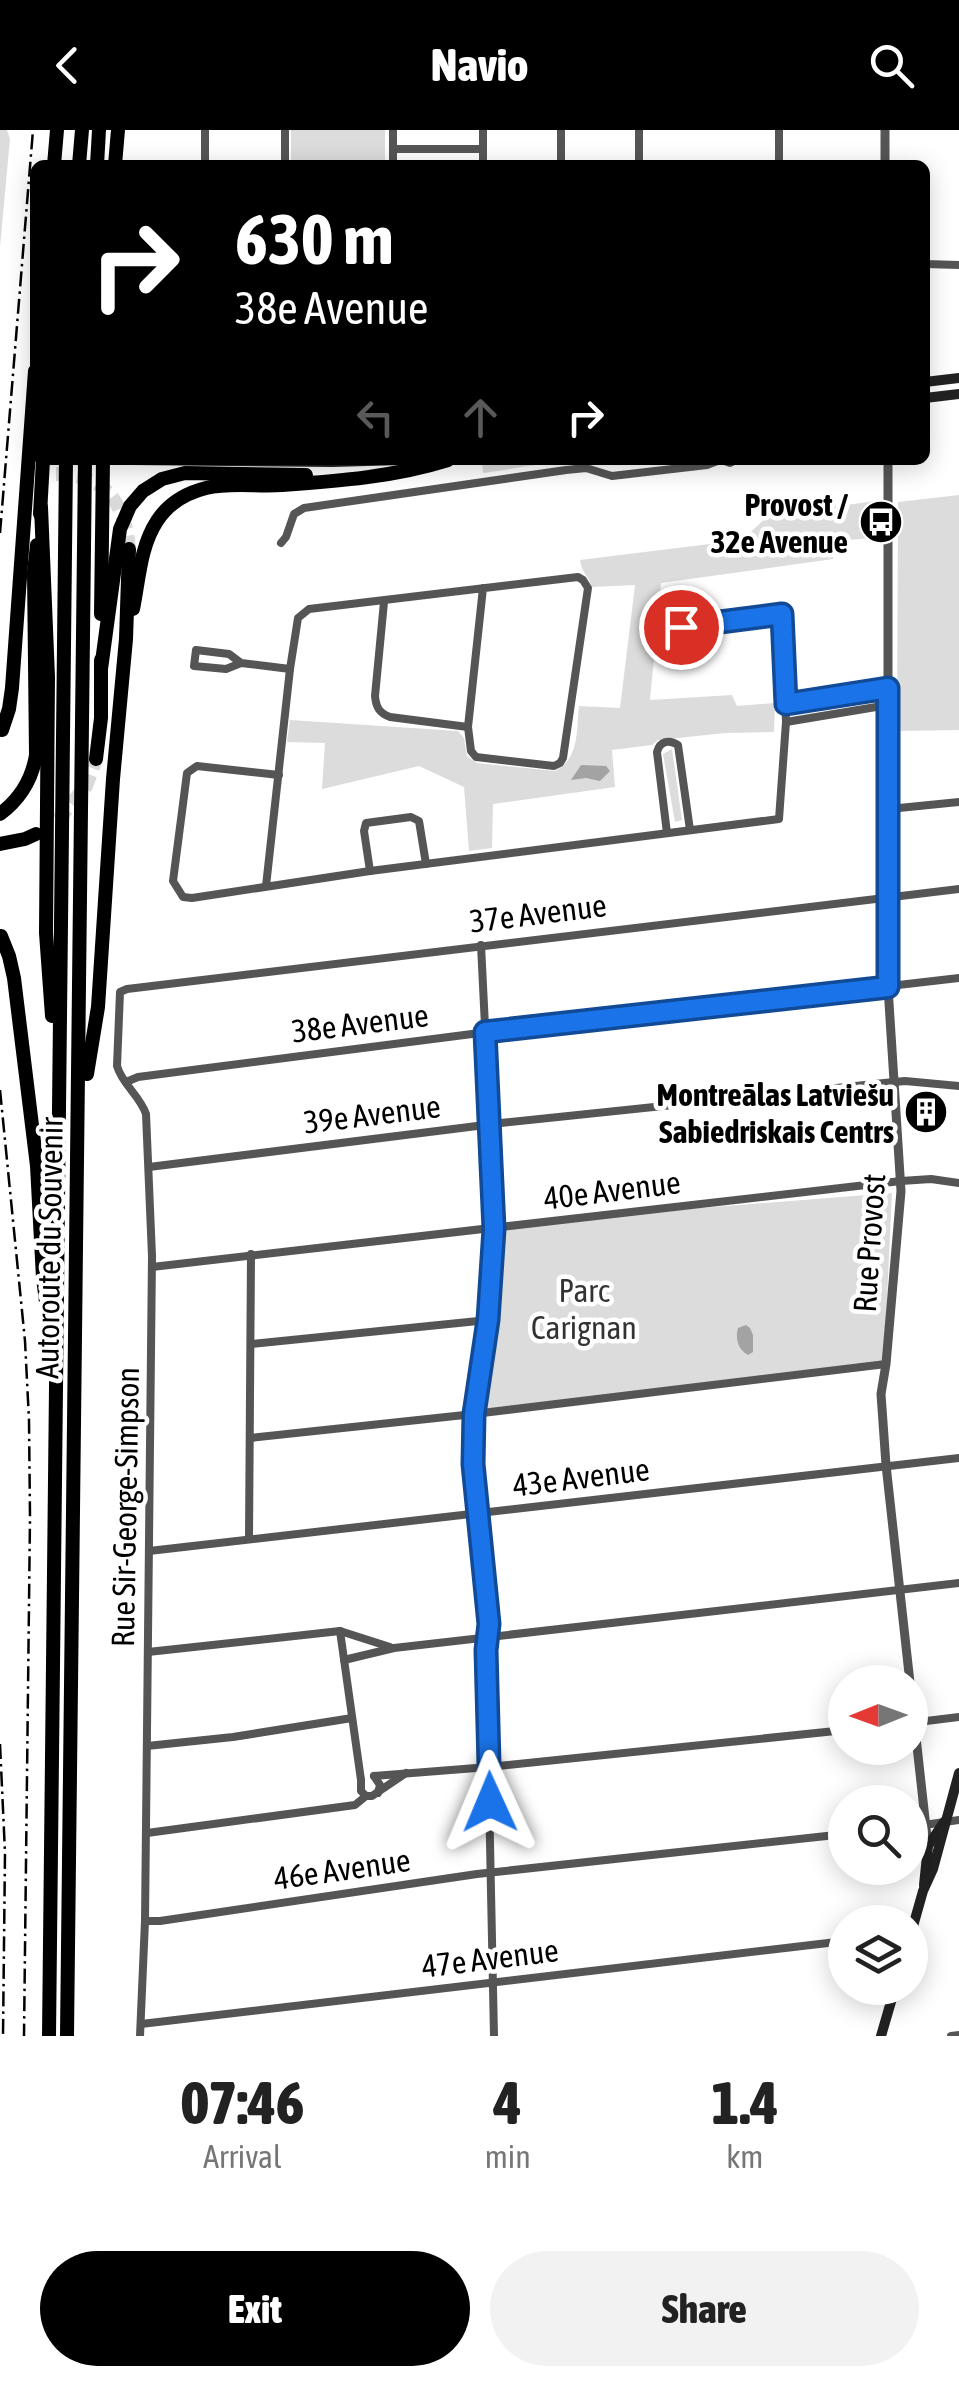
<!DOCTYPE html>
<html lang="en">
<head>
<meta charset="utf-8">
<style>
	body { margin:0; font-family:"Asap Condensed",sans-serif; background:#f2f2f2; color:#222; height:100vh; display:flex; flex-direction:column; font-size:38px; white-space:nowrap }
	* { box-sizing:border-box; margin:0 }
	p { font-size:32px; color:#767676 }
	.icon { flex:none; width:55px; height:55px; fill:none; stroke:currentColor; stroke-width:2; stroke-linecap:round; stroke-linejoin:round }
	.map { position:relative; height:1906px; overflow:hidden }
	.side { display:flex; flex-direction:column; background:#fff; flex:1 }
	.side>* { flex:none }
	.banner { position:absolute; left:30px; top:30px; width:900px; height:305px; border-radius:15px; box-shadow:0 5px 25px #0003; background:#000; color:#fff; overflow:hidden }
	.needle { width:65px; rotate:269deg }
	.fabs { position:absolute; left:828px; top:1535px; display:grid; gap:20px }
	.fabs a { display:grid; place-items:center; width:100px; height:100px; border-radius:50%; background:#fff; box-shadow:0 5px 25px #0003; font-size:50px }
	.pin { position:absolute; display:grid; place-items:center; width:85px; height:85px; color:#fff; margin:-42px; border:5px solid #fff; border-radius:50%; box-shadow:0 2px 10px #0007 }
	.me { position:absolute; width:110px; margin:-55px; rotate:359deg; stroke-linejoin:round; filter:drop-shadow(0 0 8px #0008) }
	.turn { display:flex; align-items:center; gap:35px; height:210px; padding:0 40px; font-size:45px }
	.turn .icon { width:130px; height:130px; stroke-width:2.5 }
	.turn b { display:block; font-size:70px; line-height:85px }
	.lanes { display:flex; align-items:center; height:95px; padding:0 40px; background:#0003; justify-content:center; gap:50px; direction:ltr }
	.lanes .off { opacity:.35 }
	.eta { display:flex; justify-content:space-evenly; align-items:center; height:170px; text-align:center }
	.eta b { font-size:60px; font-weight:800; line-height:70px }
	.button { display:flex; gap:20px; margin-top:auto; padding:20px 40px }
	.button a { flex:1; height:115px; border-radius:60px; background:#000; color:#fff; font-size:40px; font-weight:800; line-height:115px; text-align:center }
	.button a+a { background:#f2f2f2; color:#222 }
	header { display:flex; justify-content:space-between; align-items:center; height:130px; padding:0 40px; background:#000; color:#fff; font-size:45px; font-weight:800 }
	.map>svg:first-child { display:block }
	.green { fill:#dcdcdc }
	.water { fill:#a3a3a3 }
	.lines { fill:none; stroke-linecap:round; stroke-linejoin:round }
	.motorway-tunnel { stroke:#d9d9d9; stroke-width:14; stroke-dasharray:14 7; stroke-linecap:butt }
	.minor { stroke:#555; stroke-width:8 }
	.tertiary { stroke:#555; stroke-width:9 }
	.secondary { stroke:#222; stroke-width:10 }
	.motorway { stroke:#000; stroke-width:14 }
	.rail { stroke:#000; stroke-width:2.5; stroke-dasharray:15 5 2.5 5; stroke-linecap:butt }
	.route-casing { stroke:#114b97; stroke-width:25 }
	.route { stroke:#1a73e8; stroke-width:18 }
	.labels { text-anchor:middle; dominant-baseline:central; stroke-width:9; stroke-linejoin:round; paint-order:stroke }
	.poi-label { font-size:32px; font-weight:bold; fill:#000; stroke:#fff; text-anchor:end }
	.street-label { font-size:32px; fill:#000; stroke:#fff }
	.park-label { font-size:32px; fill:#333; stroke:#fff }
</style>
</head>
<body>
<header><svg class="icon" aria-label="back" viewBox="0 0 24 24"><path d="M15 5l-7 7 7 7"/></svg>Navio<svg class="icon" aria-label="search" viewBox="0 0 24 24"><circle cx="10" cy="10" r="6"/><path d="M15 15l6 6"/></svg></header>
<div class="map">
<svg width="959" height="1906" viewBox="0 0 959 1906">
	<rect width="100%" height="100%" fill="#fff"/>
	<!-- green -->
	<g class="green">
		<path d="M0,0H7L10,9L0,117Z"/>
		<rect x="291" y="0" width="94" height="35"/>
		<path d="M495,330H621L619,334C605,337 594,331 580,331C548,331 515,339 483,343L482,332Z"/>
		<path d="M959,365V600L897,601L898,372Z"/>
		<path d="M875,371L874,408L834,411L833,429L661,453L650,570L732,565L737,576L775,573L774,602L725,603L678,608L658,610L652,615L612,620L615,657L493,674L492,718L469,721L464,657L419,636L322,659L325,613L287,612L290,590L458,601L464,608L467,626L477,633L555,641C580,628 576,601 579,576L620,578L635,455L592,457C588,446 581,441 580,430L742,410L768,386Z"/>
		<path d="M672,619L682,690L675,692L663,624Z"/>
		<path d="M892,1063L884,1233L476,1284L497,1094Z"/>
	</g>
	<!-- water -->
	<g class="water">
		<path d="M581,635L606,636L610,641L600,651L586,648L571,650Z"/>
		<path d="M746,1195L750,1198L753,1205V1222L748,1225C738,1220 735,1208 738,1198Z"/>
	</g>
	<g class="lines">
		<!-- motorway-tunnel -->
		<g class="motorway-tunnel">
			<path d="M56,344C105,344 125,372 129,419"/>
			<path d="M58,690L86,656L96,629"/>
		</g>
		<!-- minor -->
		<g class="minor">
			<path d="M205,0V35"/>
			<path d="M561,0V35"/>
			<path d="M779,0V35"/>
			<path d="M393,19H483"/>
			<path d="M285,35V0"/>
			<path d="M393,35V0"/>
			<path d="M483,35V0"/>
			<path d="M639,35V0"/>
			<path d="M925,134L959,135"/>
			<path d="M722,330L730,333L736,330"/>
			<path d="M281,413L286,407L294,384L304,378L566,340L586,338L612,346L707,335L720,330"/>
			<path d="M384,472L375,566C376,577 379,583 390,587L468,597"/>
			<path d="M241,533L226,539L194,536L196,520L229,524L241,533L290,539"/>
			<path d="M786,574L888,558"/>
			<path d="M786,592L888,575"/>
			<path d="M279,645L197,636L187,643L173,751L183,767L192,768L370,741L779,689L786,592L782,484L667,498L664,501L666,519L682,516L681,497"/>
			<path d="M889,679L959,672"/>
			<path d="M667,703L657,622C660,611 669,609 678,615L690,700"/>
			<path d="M370,741L364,701L366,693L411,687L419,691L426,734"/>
			<path d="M266,756L290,539L298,488L309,479L578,447L583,450L588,458L563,628L560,633L554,636L476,627L471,621L468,597L483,458"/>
			<path d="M481,815L495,1099L488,1190L474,1284L473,1334L489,1494L486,1520L494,1906"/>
			<path d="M126,952L138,947L472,904L959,848"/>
			<path d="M149,1037L501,993L884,953L905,951L959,956"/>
			<path d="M152,1137L901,1051L931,1049L959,1053"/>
			<path d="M251,1214L488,1190"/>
			<path d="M250,1308L474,1284L886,1234"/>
			<path d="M249,1408L251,1124"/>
			<path d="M149,1421L959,1328"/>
			<path d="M340,1501L361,1650"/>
			<path d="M148,1522L340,1501L390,1517"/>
			<path d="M344,1530L394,1518L959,1453"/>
			<path d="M910,1593L959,1587"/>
			<path d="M147,1616L233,1607L352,1588"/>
			<path d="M374,1646L489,1637L845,1600"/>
			<path d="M374,1646L380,1655L378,1663"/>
			<path d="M361,1650V1661L366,1666H372L406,1643"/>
			<path d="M910,1697L959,1690"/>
			<path d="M147,1703L355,1675L366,1666"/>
			<path d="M145,1791H160L477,1744L845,1704"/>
			<path d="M141,1894L845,1811"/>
			<path d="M140,1906L145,1791L152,1126L146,984C140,966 122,954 117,936L120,862L127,859L959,759"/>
			<path d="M951,1906L959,1905"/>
		</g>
		<!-- tertiary -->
		<g class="tertiary">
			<path d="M885,0V35"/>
			<path d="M888,330V857L901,1061L886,1234L881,1264L886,1335L928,1716"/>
		</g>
		<!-- secondary -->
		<g class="secondary">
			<path d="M925,252L959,248"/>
			<path d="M925,268L959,264"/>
			<path d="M132,330L332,332L402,330"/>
			<path d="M924,1755L928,1716L944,1692"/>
			<path d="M910,1807L923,1761L933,1739L959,1643"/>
			<path d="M881,1906L895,1858"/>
		</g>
		<!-- motorway -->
		<g class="motorway">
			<path d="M54,35L57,0"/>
			<path d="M79,35L82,0"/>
			<path d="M97,35L99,0"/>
			<path d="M115,35L118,0"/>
			<path d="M41,377L48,547L46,803L52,886"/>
			<path d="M40,384L43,330"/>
			<path d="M133,479C139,450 140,417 157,391C168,374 186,363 206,358C231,352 257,357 282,355C338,351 394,347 448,330"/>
			<path d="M101,484L103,330"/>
			<path d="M101,539L120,399L130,376L143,361L162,349L185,343L306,345"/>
			<path d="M2,600L9,579L12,558L35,241"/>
			<path d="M96,629L101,588V530"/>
			<path d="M0,684C20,669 32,650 36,625L34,442L37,415"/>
			<path d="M0,714L25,709L36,704"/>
			<path d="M1,806L9,826L14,848L37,1036L43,1148L49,1196"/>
			<path d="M87,944L98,877L113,649L126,509L129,419"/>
			<path d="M49,1906L66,330"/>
			<path d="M67,1906L85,330"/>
		</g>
		<!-- rail -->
		<g class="rail">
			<path d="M0,403L33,0"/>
			<path d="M0,960L25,1211L29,1290L30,1387L24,1906"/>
			<path d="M0,1614L5,1723L3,1906"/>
		</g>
	</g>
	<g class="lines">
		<!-- route casing -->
		<g class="route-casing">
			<path id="route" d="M490,1672L486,1520L489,1494L473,1334L474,1284L488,1190L494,1099L485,902L888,857V558L786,574L782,484L681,497"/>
		</g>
		<!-- route -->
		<use href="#route" class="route"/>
	</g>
	<!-- icons -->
	<defs>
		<g id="bus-disc" transform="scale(2.25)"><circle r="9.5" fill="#000" stroke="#fff"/><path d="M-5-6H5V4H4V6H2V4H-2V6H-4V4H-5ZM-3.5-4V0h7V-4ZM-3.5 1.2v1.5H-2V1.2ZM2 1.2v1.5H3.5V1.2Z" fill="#fff"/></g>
		<g id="building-disc" transform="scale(2.25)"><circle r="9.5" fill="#000" stroke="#fff"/><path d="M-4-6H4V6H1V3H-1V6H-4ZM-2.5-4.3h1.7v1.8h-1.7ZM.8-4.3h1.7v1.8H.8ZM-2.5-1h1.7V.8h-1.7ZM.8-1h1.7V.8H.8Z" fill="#fff"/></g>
	</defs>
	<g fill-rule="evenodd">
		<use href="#bus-disc" x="881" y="392"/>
		<use href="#building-disc" x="926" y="982"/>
	</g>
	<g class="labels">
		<!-- poi labels -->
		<g class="poi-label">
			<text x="848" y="374">Provost /<tspan x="848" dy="37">32e Avenue</tspan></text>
			<text x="894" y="964">Montreālas Latviešu<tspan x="894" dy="37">Sabiedriskais Centrs</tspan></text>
		</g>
		<!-- street labels -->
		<g class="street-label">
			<text transform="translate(538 783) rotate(-7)">37e Avenue</text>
			<text transform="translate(360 893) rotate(-7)">38e Avenue</text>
			<text transform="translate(372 984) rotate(-7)">39e Avenue</text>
			<text transform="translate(612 1060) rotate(-7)">40e Avenue</text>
			<text transform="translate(869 1113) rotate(-86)">Rue Provost</text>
			<text transform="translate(49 1118) rotate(-89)">Autoroute du Souvenir</text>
			<text transform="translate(581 1347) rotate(-7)">43e Avenue</text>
			<text transform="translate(125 1377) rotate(-89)">Rue Sir-George-Simpson</text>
			<text transform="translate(342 1739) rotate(-8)">46e Avenue</text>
			<text transform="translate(490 1828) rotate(-7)">47e Avenue</text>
		</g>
		<!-- park labels -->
		<g class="park-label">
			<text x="584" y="1160">Parc<tspan x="584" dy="37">Carignan</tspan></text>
		</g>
	</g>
</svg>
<div class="fabs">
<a><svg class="needle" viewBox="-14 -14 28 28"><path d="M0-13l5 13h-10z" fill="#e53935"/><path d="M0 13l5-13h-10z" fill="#767676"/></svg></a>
<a><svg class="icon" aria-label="search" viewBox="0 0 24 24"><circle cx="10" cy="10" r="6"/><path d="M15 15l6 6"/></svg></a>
<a><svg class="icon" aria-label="layers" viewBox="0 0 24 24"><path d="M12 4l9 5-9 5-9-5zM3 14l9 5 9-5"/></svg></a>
</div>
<div class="pin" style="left:681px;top:497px;background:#d93025"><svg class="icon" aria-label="arrive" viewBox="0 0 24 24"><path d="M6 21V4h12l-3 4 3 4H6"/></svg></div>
<svg class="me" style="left:490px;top:1672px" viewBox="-20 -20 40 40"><path d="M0-17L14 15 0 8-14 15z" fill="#1a73e8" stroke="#fff" stroke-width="4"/></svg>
<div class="banner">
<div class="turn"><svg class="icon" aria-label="right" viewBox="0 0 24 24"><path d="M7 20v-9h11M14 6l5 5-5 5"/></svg><div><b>630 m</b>38e Avenue</div></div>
<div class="lanes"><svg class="icon off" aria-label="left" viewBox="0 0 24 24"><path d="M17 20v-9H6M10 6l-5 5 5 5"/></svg><svg class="icon off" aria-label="ahead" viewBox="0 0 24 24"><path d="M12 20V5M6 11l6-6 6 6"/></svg><svg class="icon" aria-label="right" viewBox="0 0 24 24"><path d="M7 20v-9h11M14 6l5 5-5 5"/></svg></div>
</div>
</div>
<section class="side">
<div class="eta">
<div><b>07:46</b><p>Arrival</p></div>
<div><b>4</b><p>min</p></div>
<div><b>1.4</b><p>km</p></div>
</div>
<div class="button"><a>Exit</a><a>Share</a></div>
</section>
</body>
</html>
